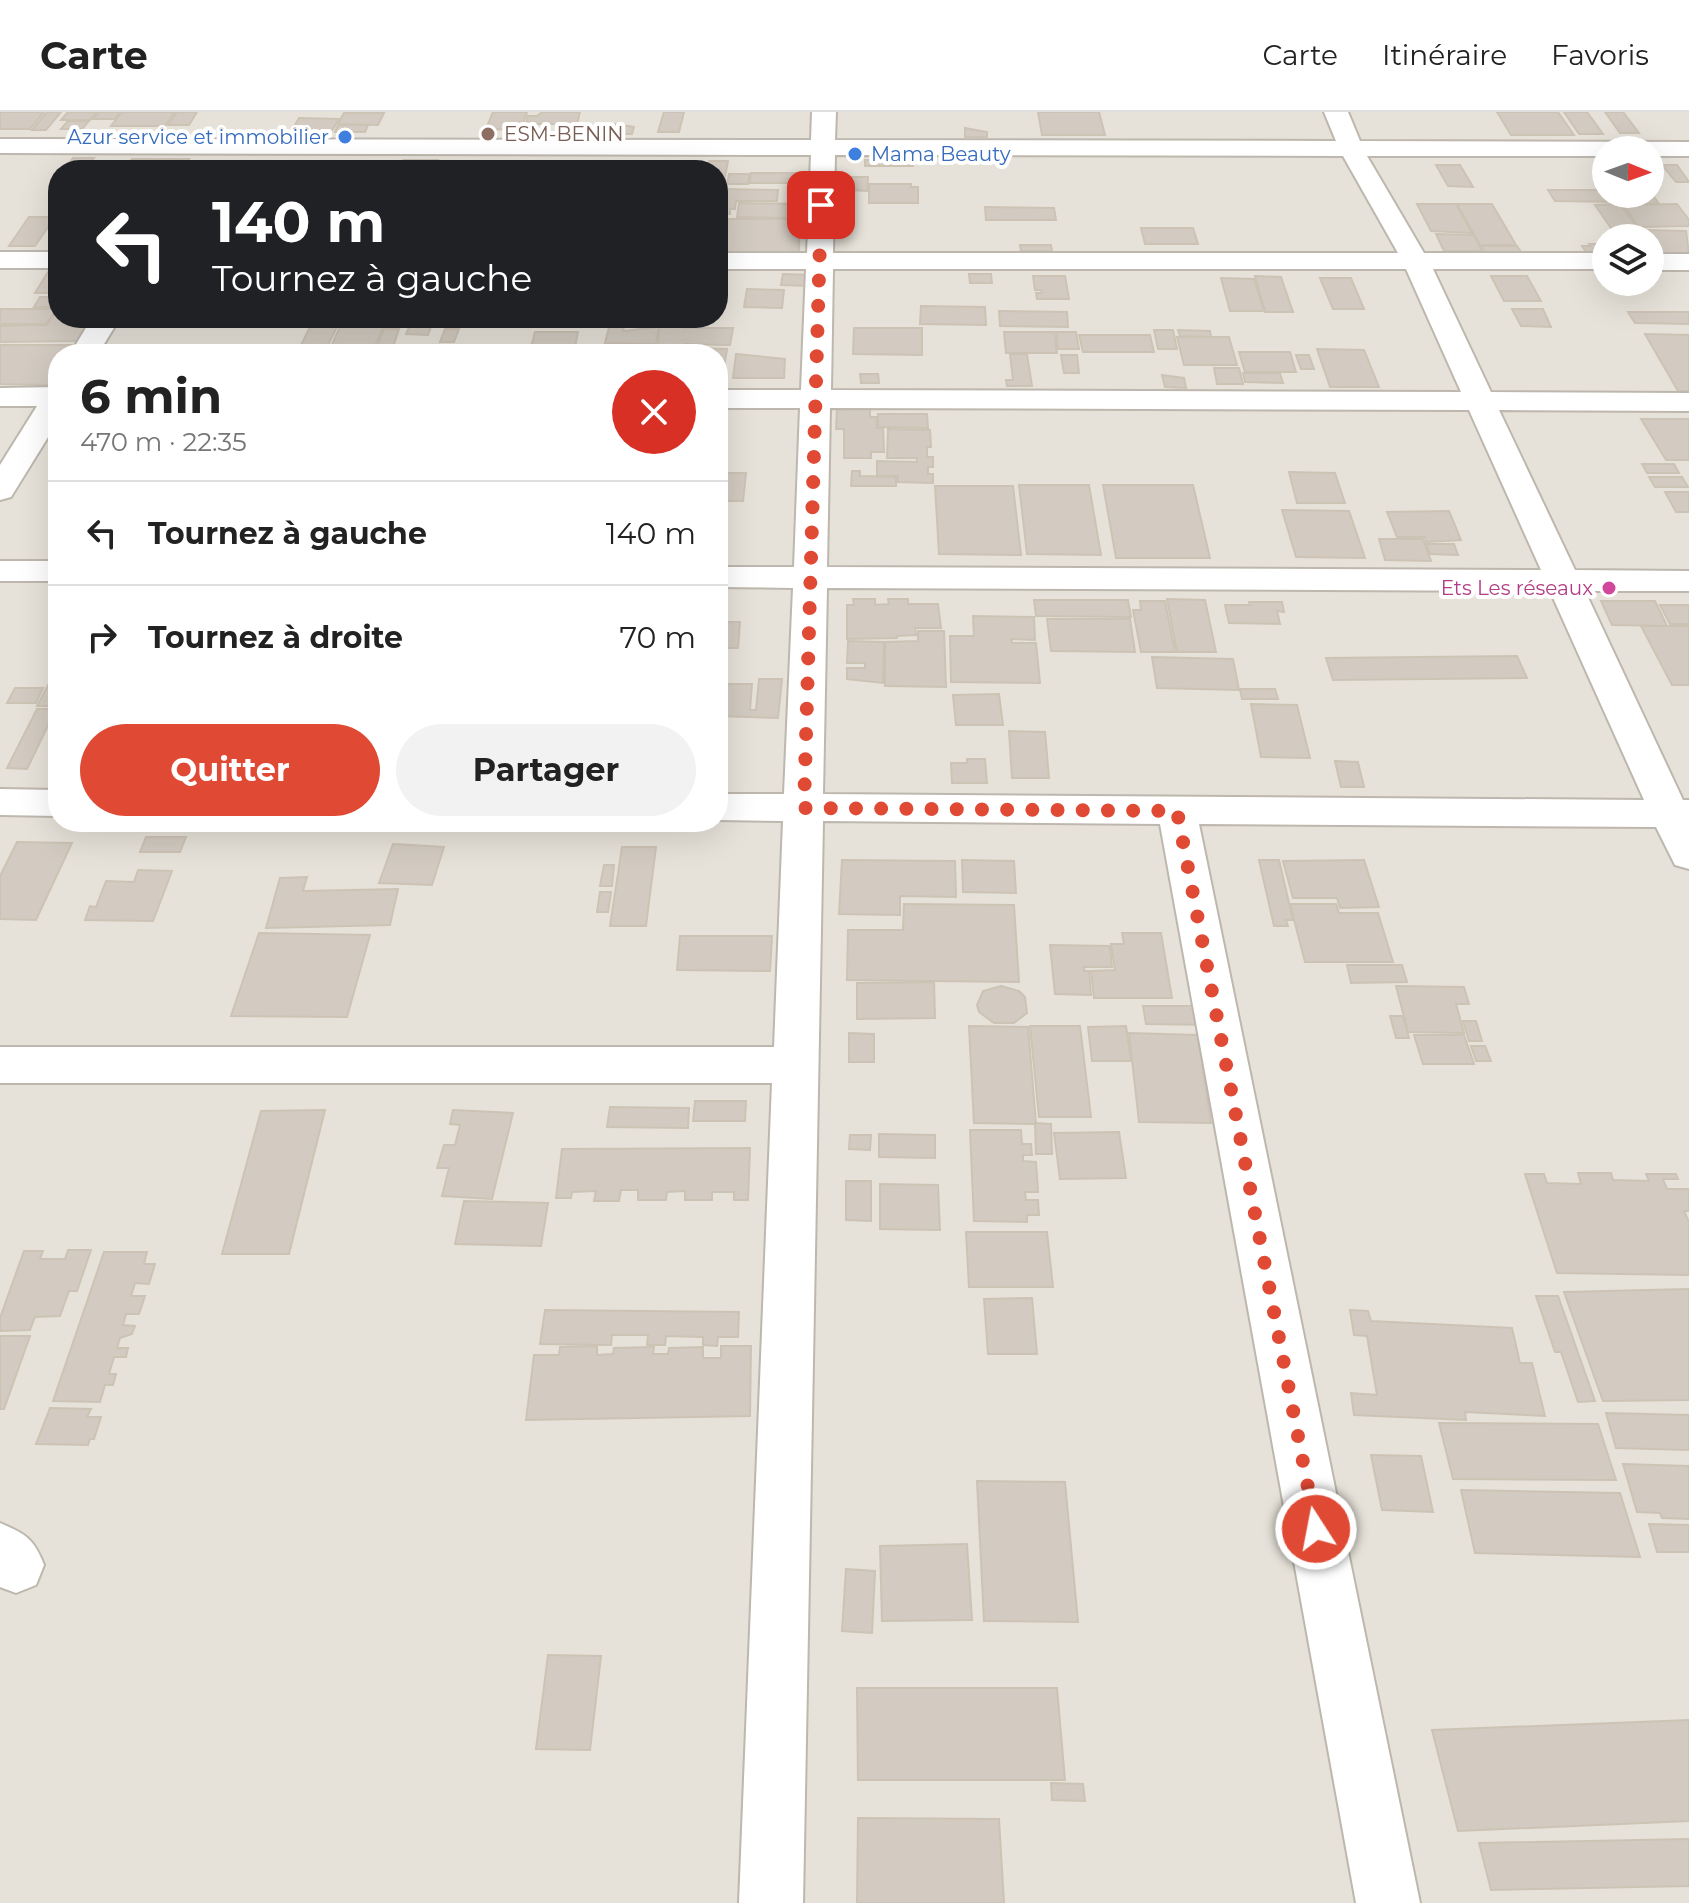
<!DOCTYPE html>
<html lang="fr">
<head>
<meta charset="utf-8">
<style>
	body { margin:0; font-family:Montserrat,sans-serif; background:#f2f2f2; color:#222; height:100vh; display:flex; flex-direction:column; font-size:30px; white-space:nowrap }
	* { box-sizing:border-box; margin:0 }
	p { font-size:26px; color:#767676 }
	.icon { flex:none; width:44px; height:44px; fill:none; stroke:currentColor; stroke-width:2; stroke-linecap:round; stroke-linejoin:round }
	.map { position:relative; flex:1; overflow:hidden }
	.sheet { position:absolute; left:48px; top:232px; width:680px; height:488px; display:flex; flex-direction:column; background:#fff; border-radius:32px; box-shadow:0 8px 32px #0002 }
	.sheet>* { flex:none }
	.top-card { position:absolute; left:48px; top:48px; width:680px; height:168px; border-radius:32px; box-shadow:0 8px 32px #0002; background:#202124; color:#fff; overflow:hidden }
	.needle { width:52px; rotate:91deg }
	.tools { position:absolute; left:1592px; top:24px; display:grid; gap:16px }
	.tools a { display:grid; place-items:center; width:72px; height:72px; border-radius:50%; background:#fff; box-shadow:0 8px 32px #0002; font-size:40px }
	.pin { position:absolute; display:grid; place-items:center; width:68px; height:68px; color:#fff; margin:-34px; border-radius:16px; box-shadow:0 4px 12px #0006 }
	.me { position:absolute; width:88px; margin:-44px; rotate:349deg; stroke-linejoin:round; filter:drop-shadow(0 0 6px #0008) }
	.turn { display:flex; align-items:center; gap:28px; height:168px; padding:0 32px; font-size:36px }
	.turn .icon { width:104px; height:104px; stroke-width:2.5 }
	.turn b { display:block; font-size:56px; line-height:68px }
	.round { display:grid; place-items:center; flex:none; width:84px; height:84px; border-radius:42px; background:#f2f2f2 }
	.overview { display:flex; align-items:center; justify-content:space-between; height:136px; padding:0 32px }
	h1 { font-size:48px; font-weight:700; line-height:60px }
	.action { display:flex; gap:16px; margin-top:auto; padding:16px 32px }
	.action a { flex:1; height:92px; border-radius:48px; background:#e04a34; color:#fff; font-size:32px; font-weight:700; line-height:92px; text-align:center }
	.action a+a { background:#f2f2f2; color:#222 }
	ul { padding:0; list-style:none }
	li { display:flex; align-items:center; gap:24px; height:104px; padding:0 32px; border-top:2px solid #e0e0e0 }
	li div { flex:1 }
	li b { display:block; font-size:30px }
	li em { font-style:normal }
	header { display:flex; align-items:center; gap:48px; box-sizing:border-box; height:112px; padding:0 40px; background:#fff; border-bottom:2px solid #e0e0e0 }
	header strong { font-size:38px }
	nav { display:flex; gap:44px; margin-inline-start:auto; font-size:28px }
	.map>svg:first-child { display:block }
	.residential { fill:#e6e2d9; fill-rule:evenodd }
	.building { fill:#d3cbc1; stroke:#cdc3b5; stroke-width:2 }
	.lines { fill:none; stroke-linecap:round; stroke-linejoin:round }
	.minor-casing { stroke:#bdb7ad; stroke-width:4 }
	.minor { fill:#fff; fill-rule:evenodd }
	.route { stroke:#e04a34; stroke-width:14; stroke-dasharray:0 25.2 }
	.education-dot { fill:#8d6e63; stroke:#fff; stroke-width:3 }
	.shop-dot { fill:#3f7fe0; stroke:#fff; stroke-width:3 }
	.hotel-dot { fill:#d1479c; stroke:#fff; stroke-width:3 }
	.labels { text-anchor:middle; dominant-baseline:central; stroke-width:8; stroke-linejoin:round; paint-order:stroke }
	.far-education-label { font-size:20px; fill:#785e54; stroke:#fff; text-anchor:start }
	.far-shop-label { font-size:20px; fill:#366cbe; stroke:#fff; text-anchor:end }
	.far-hotel-label { font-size:20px; fill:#b23c85; stroke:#fff; text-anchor:end }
</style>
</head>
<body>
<header>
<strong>Carte</strong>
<nav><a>Carte</a><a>Itinéraire</a><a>Favoris</a></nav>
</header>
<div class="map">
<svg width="1689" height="1791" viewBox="0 0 1689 1791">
	<rect width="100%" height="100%" fill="#f3f0ea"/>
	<!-- residential -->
	<path class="residential" d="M0,0H1689V1791H0ZM1606,38H1650V82H1606ZM58,58H718V206H58ZM1606,126H1650V170H1606ZM58,242H718V710H58Z"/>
	<!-- building -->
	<g class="building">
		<path d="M0,0H44L30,17H0Z"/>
		<path d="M47,0H61L46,18H32Z"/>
		<path d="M68,0H97L90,8H61Z"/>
		<path d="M99,0H120L115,7H93Z"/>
		<path d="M122,0H175L165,14H111Z"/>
		<path d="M177,0H197L189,13H168Z"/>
		<path d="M493,0H527L521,18L486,17Z"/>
		<path d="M542,0H580L577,12H526L528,4H537Z"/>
		<path d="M664,0H684L679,20H658Z"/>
		<path d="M1038,0H1099L1105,23H1042Z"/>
		<path d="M1497,0H1558L1574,23H1511Z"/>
		<path d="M1564,0H1587L1603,22H1579Z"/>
		<path d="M1605,0H1623L1639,21H1620Z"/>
		<path d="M344,1H384L378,13L338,12Z"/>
		<path d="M299,6L339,7L332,19L292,18Z"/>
		<path d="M68,9H89L82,17H61Z"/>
		<path d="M616,12L634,15L632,22H596L597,15H615Z"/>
		<path d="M338,13H368L365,20H335Z"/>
		<path d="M965,16L987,20V25H965Z"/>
		<path d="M73,46H94L85,58H64Z"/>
		<path d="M132,47H189L181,58H124Z"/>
		<path d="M403,48H438L434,58H398Z"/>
		<rect x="865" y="48" width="48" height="6"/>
		<path d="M709,49H728L723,75H718V58H707Z"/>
		<path d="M482,51H509L507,58H480Z"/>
		<path d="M316,52H370L368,58H314Z"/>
		<path d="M545,52H577L575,58H543Z"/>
		<path d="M1436,53H1460L1473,75L1448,74Z"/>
		<path d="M1662,53H1677L1689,70H1676Z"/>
		<path d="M751,61H803V71H749Z"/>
		<path d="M729,62H750L748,72H727Z"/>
		<path d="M851,65H868L867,79L850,78Z"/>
		<path d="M869,72H911V75H918V91H869Z"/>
		<path d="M718,77L778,78L777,89H736L735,97H730V102H718Z"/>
		<path d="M1548,78H1606V82H1616L1621,90L1555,89Z"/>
		<path d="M1650,79L1659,92H1632L1625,82H1650Z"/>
		<path d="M739,91L802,92L800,106L737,105Z"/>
		<path d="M1417,92H1456L1472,121L1431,119Z"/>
		<path d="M1457,92H1492L1516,133H1480Z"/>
		<path d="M1620,92L1645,126H1618L1595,93Z"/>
		<path d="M1677,92L1689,108V114L1639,115L1623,93Z"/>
		<path d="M985,95L1054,96L1056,108H986Z"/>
		<path d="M29,105H55L35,134H9Z"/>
		<path d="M728,107H800L799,140H725Z"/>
		<path d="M1141,116H1193L1198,132H1145Z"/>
		<path d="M1645,118L1686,119L1689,142L1660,141Z"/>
		<path d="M1436,122L1474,123L1482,139H1444Z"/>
		<path d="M1589,132H1603L1606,140H1586L1582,134H1590Z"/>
		<path d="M1020,133H1051L1052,139H1021Z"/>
		<path d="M1481,134H1517L1521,140H1484Z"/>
		<path d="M48,160H58V181H35Z"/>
		<path d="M783,162L810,163L808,174L781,173Z"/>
		<path d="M969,162H991L992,171H970Z"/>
		<path d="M1033,164H1065L1069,187H1037L1036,181H1042L1041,178H1035Z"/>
		<path d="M1255,164L1281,165L1293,200H1265Z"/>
		<path d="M1491,164H1527L1541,189H1504Z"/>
		<path d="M1221,166L1254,167L1264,199H1230Z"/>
		<path d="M1320,166H1351L1364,197H1333Z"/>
		<path d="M747,177L784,178L782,196L744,195Z"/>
		<path d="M40,185H58V187L53,195H34Z"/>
		<path d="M921,194L985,195L986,213L920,212Z"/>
		<path d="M58,196V206H93L79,229L0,230V214L47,213Z"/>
		<path d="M0,197H57L46,212H0Z"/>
		<path d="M1512,197H1543L1551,215L1521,214Z"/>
		<path d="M999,199L1067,200L1068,215L1000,214Z"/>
		<path d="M1628,200H1689V212L1635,211Z"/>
		<path d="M479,206H535L532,215L476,214Z"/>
		<path d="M536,206H588L586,214L534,213Z"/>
		<path d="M593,206H621L620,214H591Z"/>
		<path d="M642,206H684L683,210H642Z"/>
		<path d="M666,212H683V216H733L730,233L684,232L682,242H650L651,237L658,238L659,215H665Z"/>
		<path d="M310,215H337L324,241H297Z"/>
		<path d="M340,215H383L374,237H330Z"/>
		<path d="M409,215H431L428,223L406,222Z"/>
		<path d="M609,215H624L623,219L659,215L656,232L605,231Z"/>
		<path d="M854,216H922V243L853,242Z"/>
		<path d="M384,217H399L393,235H377Z"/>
		<path d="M445,217H459L454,230H440Z"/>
		<path d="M1154,218H1173L1177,237H1158Z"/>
		<path d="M1178,218L1210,219L1211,225L1180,224Z"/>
		<path d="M535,220H578L575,235H531Z"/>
		<path d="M1004,220H1054L1057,241H1006Z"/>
		<path d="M1056,220H1076L1079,237H1058Z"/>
		<path d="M1645,222L1689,223V279H1678Z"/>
		<path d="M1079,223H1150L1154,240H1083Z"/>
		<path d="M1177,225H1229L1237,253H1184Z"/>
		<path d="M0,233H82L77,242H58V273L0,272Z"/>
		<path d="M687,236L727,237L723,261H718V242H686Z"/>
		<path d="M1317,237L1364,238L1379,275H1330Z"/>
		<path d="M1239,240H1290L1296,260H1245Z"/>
		<path d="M736,242L785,247L784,266H733Z"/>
		<path d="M1010,242H1027L1032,274H1007L1006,268H1013Z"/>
		<path d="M1061,243H1077L1079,261H1064Z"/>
		<path d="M1296,243H1309L1314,257H1301Z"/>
		<path d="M1214,256H1239L1243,272H1217Z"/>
		<path d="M1243,261H1280L1283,271L1245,270Z"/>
		<path d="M860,262H878L879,271H861Z"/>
		<path d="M1162,263L1184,266L1186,276L1165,275Z"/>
		<path d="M837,297H870V305H877V316H883L884,340H871V346H844V317H836Z"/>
		<path d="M878,302H927L928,316L878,315Z"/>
		<path d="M1641,307H1689V348H1666Z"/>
		<path d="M888,317L930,318L931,335H927V345H933V355H928V362H933V371L898,370V364H877V349L917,350V346H887Z"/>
		<path d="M1642,352H1674L1679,361H1647Z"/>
		<path d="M852,359H860V364L896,365V374H851Z"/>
		<path d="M1289,360L1335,361L1345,391H1297Z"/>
		<path d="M723,361H746L743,389H718V367H722Z"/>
		<path d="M1649,365H1682L1688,375H1655Z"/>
		<path d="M1019,373H1089L1101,443L1027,442Z"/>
		<path d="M1103,373H1193L1210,446H1116Z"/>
		<path d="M935,374H1013L1021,443L939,442Z"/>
		<path d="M1665,380H1689V400H1676Z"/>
		<path d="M1282,398L1349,399L1365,446L1296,445Z"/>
		<path d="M1449,399L1461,428L1426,430L1425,425H1397L1387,400Z"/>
		<path d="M1379,427H1423L1431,449L1385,448Z"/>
		<path d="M1426,432H1454L1458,443L1430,442Z"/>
		<path d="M853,487H875V493L889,492L888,487H908V492H938L941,516H915L916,523L897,524V526L847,527V493H854Z"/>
		<path d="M1167,487L1205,488L1216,540H1177Z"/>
		<path d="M1034,488H1128L1131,505L1036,504Z"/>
		<path d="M1140,489H1165L1175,540H1141L1133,498H1141Z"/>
		<path d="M1601,489H1655L1667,514L1612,513Z"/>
		<path d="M1249,490H1282L1284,500L1277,499L1280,512L1229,511L1225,493H1250Z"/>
		<path d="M1660,493H1689V512H1670Z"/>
		<path d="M718,503L722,504V510H740L738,536H718Z"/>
		<path d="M973,504L1034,505L1035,528L1011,527L1012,531H1036L1040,571L951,570L950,524H974Z"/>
		<path d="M1047,507H1130L1135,540L1051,539Z"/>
		<path d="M1641,514H1689V573H1672Z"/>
		<path d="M918,519H944L946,575L885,574V530L918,529Z"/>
		<path d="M848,529L884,530L883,571L847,567V556H865V551H847Z"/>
		<path d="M1517,544L1527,566L1333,568L1326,546Z"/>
		<path d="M1152,545L1233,547L1239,578L1157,576Z"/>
		<path d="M759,567H782L778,606L718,604V572H752L750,598H756Z"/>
		<path d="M48,573H58V594H37Z"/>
		<path d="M15,576H43L36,591H7Z"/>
		<path d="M1240,577H1275L1278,587H1242Z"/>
		<path d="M999,582L1003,613H956L953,583Z"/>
		<path d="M1251,592L1297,593L1310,646L1261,645Z"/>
		<path d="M37,597H56L27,657L7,656Z"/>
		<path d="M1009,619L1045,620L1049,666H1012Z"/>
		<path d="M967,647H985L987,671H952L951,651H967Z"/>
		<path d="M1335,649L1358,650L1364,675H1341Z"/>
		<path d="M146,725H186L180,740H140Z"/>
		<path d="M17,730L72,731L36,808L0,807V764Z"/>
		<path d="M393,732L444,735L432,773L379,771Z"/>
		<path d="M622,735H656L646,814H610Z"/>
		<path d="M842,748L955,749L956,785L900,784V803L839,802Z"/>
		<path d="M962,748L1014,749L1016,781L963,780Z"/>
		<path d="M1259,748H1279L1293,808H1286L1288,814H1274Z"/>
		<path d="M1364,748L1379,795L1340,796L1337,786H1293L1283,749Z"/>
		<path d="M604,753H614L612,774H600Z"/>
		<path d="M138,758L172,759L153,809L85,808L90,794L96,795L106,769L134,770Z"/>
		<path d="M307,765L303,779L398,777L390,813L266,816L280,766Z"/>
		<path d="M600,780H611L608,800H597Z"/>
		<path d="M904,792L1014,793L1019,870L847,868L848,818H903Z"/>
		<path d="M1290,792H1336L1339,801H1378L1393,850H1305Z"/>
		<path d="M259,821L370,823L347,905L231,904Z"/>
		<path d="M1122,821H1161L1172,886H1094L1091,859L1115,858L1111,832H1124Z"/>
		<path d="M680,824H772L770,859L677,858Z"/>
		<path d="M1050,833L1110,834L1112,855H1084V859H1089L1091,883L1055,882Z"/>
		<path d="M1347,853H1402L1407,870L1351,871Z"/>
		<path d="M934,870L935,906L857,907V871Z"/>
		<path d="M1001,874L1019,879L1025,885L1027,901L1014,911H994L979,900L977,893L983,879Z"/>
		<path d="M1396,874L1464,875L1469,892H1456L1464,921L1408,920Z"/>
		<path d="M1143,894H1213L1216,913L1146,912Z"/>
		<path d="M1390,904H1403L1409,926H1396Z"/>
		<path d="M1463,909H1476L1482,929H1469Z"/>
		<path d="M969,914L1028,915L1036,1012L974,1011Z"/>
		<path d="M1030,914H1080L1091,1005H1039Z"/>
		<path d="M1126,914L1131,949H1092L1088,915Z"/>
		<path d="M849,921L874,922V950H849Z"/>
		<path d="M1129,921L1198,923L1211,1011L1139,1010Z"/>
		<path d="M1414,923H1464L1474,952H1423Z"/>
		<path d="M1471,934H1485L1491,949H1476Z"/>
		<path d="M695,989H746L745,1009H693Z"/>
		<path d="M610,995L689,996L688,1016L607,1015Z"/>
		<path d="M325,998L289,1142H222L261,999Z"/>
		<path d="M453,998L513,1001L492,1087L442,1084L449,1056H437L444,1033H455L460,1013L450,1012Z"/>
		<path d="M1035,1011L1051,1012L1052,1042H1036Z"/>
		<path d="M970,1018H1021L1022,1032H1031L1032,1043H1023V1049L1036,1050L1038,1080H1025L1026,1088H1038L1039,1103H1027V1110L974,1109Z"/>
		<path d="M1119,1020L1126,1066L1060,1067L1054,1021Z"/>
		<path d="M879,1022L935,1023V1046L879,1045Z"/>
		<path d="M850,1023H871L870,1038L849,1037Z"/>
		<path d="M750,1036L748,1088H734V1080H712V1088H685V1079L667,1080L666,1088H638V1078H621L619,1089H594L596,1079L572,1080L571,1086H556L562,1037Z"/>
		<path d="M1578,1061H1611L1613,1068L1649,1069L1646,1062H1676L1678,1067H1663L1667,1077H1689V1099H1684L1689,1110V1163L1557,1161L1525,1062H1544L1547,1071L1581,1072Z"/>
		<path d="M846,1069H871V1109L846,1108Z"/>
		<path d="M880,1072L938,1073L940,1118L880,1117Z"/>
		<path d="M464,1089L548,1091L541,1134L455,1132Z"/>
		<path d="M966,1120H1047L1053,1175H969Z"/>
		<path d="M68,1138H91L77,1179H69L60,1204L35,1205L30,1218L0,1219V1206L24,1139H43L40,1147H65Z"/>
		<path d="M104,1140H147L144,1152H155L149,1172L135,1171L131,1184H145L139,1202H126L123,1213L135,1214L132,1222L120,1226L117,1236H128L126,1245H114L109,1262H116L113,1273H105L100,1290L53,1289Z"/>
		<path d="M1689,1177V1288L1603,1289L1564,1180Z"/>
		<path d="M1536,1184H1558L1595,1289L1578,1290L1561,1240H1555Z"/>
		<path d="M1032,1186L1037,1242H988L984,1187Z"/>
		<path d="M545,1198L739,1200L738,1225H718L717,1234L703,1233V1225L666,1224L665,1233H647L648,1223H612L611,1233L540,1232Z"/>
		<path d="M1350,1198L1368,1199L1371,1209L1512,1216L1520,1251H1532L1545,1304L1465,1300L1466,1308L1354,1303L1351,1281L1377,1283L1367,1224L1354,1223Z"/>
		<path d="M0,1224H30L4,1297H0Z"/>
		<path d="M597,1234V1243L613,1242L614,1236L654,1235L653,1242H668L669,1236L703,1235V1246H721V1234H751L750,1304L526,1308L534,1243H559L560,1235Z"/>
		<path d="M50,1296L91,1297L87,1305H101L94,1327H90L88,1333L36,1332Z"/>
		<path d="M1606,1301L1689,1303V1338L1616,1336Z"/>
		<path d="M1439,1311L1598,1312L1616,1368L1453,1367Z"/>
		<path d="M1371,1343L1421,1344L1433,1400L1382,1398Z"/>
		<path d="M1623,1352L1689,1354V1407L1662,1406L1660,1401L1637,1400Z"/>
		<path d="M977,1369L1065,1370L1078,1510L984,1509Z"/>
		<path d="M1461,1378L1620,1381L1640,1445L1475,1441Z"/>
		<path d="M1649,1412L1689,1413V1440H1657Z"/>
		<path d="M967,1432L972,1508L882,1509L880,1434Z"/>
		<path d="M846,1457L875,1459L872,1521L842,1519Z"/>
		<path d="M548,1543L601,1544L590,1638L536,1637Z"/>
		<path d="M857,1576H1057L1065,1668H858Z"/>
		<path d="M1689,1608V1709L1458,1719L1432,1618Z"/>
		<path d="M1051,1671L1083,1672L1085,1689L1052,1688Z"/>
		<path d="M858,1706L999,1707L1004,1791H857Z"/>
		<path d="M1689,1727V1774L1491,1778L1479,1731Z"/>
	</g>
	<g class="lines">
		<!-- minor casing -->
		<g class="minor-casing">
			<g id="minor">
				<path d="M812,0H836L835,28L1336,29L1324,0H1348L1360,29L1689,30V44H1650V38H1606V44H1367L1424,141H1606V157H1433L1491,280L1689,281V299L1499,298L1575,458L1689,459V479H1585L1683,688H1689V757L1675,753L1656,715L1199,712L1420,1791H1356L1160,712L823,709L803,1791H739L772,971H0V935H774L783,709L718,708V682H784L793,476L718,475V455H794L800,296H718V278H801L806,157H718V141H807L811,43L0,41V27L811,28ZM835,43L1343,44L1398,141H833ZM833,157H1406L1461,280L831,278ZM830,296L1469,298L1541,458L827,455ZM827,476L1550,479L1644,688L823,682Z"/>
				<rect x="0" y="140" width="58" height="16"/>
				<rect x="1650" y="142" width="39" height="16"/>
				<path d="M92,206H120L98,242H70Z"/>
				<path d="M58,275V309L11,385L0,388V353L37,294H0V276Z"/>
				<rect x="0" y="449" width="58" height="20"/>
				<path d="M0,677L58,678V704L0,703Z"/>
				<path d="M0,1411C26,1422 34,1427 44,1453L36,1473L16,1481L0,1475Z"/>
			</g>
		</g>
		<!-- minor -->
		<use href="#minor" class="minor"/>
	</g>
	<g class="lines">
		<!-- route -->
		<path class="route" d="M821,93L804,696L1177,699L1316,1417"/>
	</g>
	<!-- markers -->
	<circle class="education-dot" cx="488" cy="22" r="8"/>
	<g class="shop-dot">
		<circle cx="345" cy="25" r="8"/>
		<circle cx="855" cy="42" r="8"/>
	</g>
	<circle class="hotel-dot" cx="1609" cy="476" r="8"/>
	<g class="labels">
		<!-- far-education labels -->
		<g class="far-education-label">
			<text x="504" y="22">ESM-BENIN</text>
		</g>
		<!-- far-shop labels -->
		<g class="far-shop-label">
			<text x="329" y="25">Azur service et immobilier</text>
			<text x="871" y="42" text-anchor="start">Mama Beauty</text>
		</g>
		<!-- far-hotel labels -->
		<g class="far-hotel-label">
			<text x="1593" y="476">Ets Les réseaux</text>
		</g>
	</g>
</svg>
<div class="tools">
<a><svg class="needle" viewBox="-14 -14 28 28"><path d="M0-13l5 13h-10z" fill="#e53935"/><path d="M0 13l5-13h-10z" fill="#767676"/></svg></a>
<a><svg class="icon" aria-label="layers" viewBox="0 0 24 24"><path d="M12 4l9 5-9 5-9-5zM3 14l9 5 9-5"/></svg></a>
</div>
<div class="pin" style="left:821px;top:93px;background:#d93025"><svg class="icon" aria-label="arrive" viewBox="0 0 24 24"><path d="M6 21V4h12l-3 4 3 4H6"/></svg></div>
<svg class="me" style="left:1316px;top:1417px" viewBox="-20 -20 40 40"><circle r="17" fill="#e04a34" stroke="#fff" stroke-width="3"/><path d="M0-11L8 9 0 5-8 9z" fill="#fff"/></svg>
<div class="top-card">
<div class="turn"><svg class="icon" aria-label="left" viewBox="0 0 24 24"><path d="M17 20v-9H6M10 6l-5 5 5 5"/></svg><div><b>140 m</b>Tournez à gauche</div></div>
</div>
<section class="sheet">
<div class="overview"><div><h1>6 min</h1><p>470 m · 22:35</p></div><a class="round" style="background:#d93025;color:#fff"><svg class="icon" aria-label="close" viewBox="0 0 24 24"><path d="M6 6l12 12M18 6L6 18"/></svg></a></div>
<ul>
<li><svg class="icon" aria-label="left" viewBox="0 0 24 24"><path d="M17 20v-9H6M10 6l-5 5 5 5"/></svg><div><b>Tournez à gauche</b></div><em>140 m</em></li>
<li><svg class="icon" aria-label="right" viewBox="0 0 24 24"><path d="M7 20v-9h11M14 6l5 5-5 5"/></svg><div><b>Tournez à droite</b></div><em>70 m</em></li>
</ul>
<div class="action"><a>Quitter</a><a>Partager</a></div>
</section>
</div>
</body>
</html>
